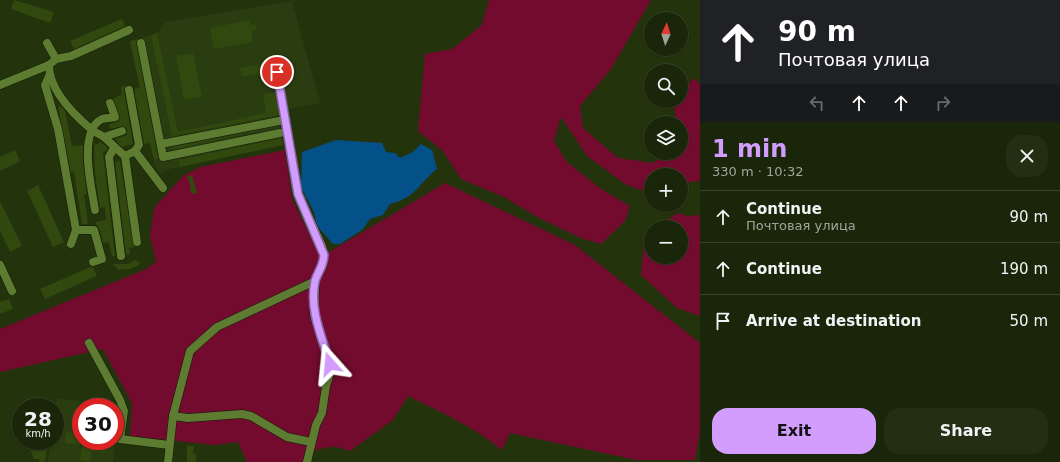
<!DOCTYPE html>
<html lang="en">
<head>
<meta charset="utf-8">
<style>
	body { margin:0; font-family:"DejaVu Sans",sans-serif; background:#232e12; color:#f1f3f6; height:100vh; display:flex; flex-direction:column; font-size:15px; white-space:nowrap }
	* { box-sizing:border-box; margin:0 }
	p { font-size:13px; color:#9fa59c }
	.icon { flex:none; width:22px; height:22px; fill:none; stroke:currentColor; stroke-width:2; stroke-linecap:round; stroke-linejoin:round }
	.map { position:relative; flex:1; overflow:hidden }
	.drawer { display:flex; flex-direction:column; background:#1a2609; width:360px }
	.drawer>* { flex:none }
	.hud { background:#202124; color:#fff; overflow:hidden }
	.needle { width:26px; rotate:4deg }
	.controls { position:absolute; left:644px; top:12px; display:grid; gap:8px }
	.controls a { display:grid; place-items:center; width:44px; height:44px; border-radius:50%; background:#1a2609; box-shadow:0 1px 3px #0004,0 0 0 1px #38432a; font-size:20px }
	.speed { position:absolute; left:12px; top:398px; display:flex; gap:8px; font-size:20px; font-weight:700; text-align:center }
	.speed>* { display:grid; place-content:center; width:52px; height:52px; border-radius:50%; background:#1a2609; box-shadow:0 1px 3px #0004,0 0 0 1px #38432a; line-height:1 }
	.speed small { font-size:10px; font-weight:400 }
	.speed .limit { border:6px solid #d22; background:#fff; color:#111 }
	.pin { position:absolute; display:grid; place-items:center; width:34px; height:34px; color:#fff; margin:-17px; border:2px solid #fff; border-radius:50%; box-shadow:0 1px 4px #0007 }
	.me { position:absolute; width:44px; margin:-22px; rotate:342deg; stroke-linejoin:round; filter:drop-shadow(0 0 3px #0008) }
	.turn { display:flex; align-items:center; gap:14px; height:84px; padding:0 12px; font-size:18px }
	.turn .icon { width:52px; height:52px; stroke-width:2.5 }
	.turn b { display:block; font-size:28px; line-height:34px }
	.lanes { display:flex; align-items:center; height:38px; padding:0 12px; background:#0003; justify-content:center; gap:20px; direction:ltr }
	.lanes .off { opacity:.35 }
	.round { display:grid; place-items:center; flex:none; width:42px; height:42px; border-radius:16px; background:#232e12 }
	.overview { display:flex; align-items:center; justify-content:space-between; height:68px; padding:0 12px }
	h1 { font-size:24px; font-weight:700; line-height:30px; color:#d29dfd }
	.action { display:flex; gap:8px; margin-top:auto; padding:8px 12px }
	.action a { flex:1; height:46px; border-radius:16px; background:#d29dfd; color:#111; font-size:16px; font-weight:700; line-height:46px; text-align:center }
	.action a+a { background:#232e12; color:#f1f3f6 }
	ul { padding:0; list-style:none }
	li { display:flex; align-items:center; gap:12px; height:52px; padding:0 12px; border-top:1px solid #38432a }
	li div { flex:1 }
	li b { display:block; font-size:15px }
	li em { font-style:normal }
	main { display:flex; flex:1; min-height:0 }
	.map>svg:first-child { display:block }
	.built { fill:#2a3d11; fill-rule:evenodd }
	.green { fill:#730b2f }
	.water { fill:#045189 }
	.building { fill:#31480e }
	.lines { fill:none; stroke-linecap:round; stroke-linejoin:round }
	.minor-casing { stroke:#0f1903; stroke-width:9 }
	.minor { stroke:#5d7c32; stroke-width:8 }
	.route-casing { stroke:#8866a4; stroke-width:10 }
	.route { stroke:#d29dfd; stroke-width:7 }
</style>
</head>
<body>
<main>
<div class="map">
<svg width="700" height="462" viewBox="0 0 700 462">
	<rect width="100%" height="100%" fill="#23330c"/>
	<!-- built -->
	<g class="built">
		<path d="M292,1L320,103L278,111L283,145L166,170L161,174L155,166L130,41L157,33L166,22Z"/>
		<path d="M57,398L120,407L113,462H48L51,441H55V414ZM81,407H115V441H81Z"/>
	</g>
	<!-- green -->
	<g class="green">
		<path d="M489,0H651L611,69L580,106L583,128L618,158L654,163L662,153H681V123H676L674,104L676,101H681V95L693,78L700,84V181L681,183V175H651V191L648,193L625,184L587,156L561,117L554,141L567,162L601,189L630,206L625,221L601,244L583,239L539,218L504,197L461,179L443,151L418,131L425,54L452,49L482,25Z"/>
		<path d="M285,150L292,199L315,246L324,255L445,183L575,245L700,343V430L695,460H636L510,433L502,450C474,427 441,412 408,396L393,420L350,451C332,444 327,447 309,452L305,462H247L238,442L215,445L130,436L132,403L103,349L0,372V329L146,269L156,262L150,236L154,208L183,176L200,167Z"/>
		<path d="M678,213L688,216L700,215V316L677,308L641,275L645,234L651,231V257H681V227H656Z"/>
	</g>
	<!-- water -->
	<path class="water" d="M336,140L382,143L386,152L395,153L400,158L413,152L421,144L432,150L437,169C418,184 416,198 390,204L383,215L370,219L362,230L340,244H333L317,226L314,212L301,187L302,152Z"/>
	<!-- building -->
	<g class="building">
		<path d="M14,0L54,12L50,23L11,9Z"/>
		<path d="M122,19L125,26L74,49L70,41Z"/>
		<path d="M249,20L250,25L255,24L256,30L251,31L253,42L214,49L210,28Z"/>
		<path d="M157,33L178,132L266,113L263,94L275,92L279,115L172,136L151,35Z"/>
		<path d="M136,40L158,159L154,160L150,143L144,144L134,89L140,88L130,41Z"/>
		<path d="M193,53L202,97L184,100L176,56Z"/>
		<path d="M269,63L271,72L242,77L240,68Z"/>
		<path d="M125,86L124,91L133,144L122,147L115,139L127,135V129L123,126L110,129L109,124L118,122L120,119L113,99L122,94L121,87Z"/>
		<path d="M61,106L65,111L72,146L83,145V162L87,194H84L88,224H82L74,172L71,173L58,107Z"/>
		<path d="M272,128L172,150V147Z"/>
		<path d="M282,138L283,145L180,167L179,160Z"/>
		<path d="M99,141L108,148L106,151L103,152L115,256H112L109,242L103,243L99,229L95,222L106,220L105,207L100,208L95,174L94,148V145L99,144Z"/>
		<path d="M15,150L20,161L0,171V157Z"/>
		<path d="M120,161L134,247L129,248L130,254L126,255L115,162Z"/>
		<path d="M192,175L197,193L195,194L191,193L190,187L191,186L187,177Z"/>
		<path d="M38,185L64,242L53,247L27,191Z"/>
		<path d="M0,201L22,246L10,252L0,231Z"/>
		<path d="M135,260L140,262L139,265L130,269L119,270L112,264H128Z"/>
		<path d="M90,267H93L97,276L45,299L40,289Z"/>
		<path d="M9,299L13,309L0,314V302Z"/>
		<path d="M66,432L81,434V445L65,443Z"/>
		<path d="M31,441H48L45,462H39L40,459H34L30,449Z"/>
		<path d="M83,441L106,442L105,453L91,451L90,462L80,460Z"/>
		<path d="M187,446H194L193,454H196V462H187Z"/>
	</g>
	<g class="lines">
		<!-- minor casing -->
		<g class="minor-casing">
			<g id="minor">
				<path d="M141,43L163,157L280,133"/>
				<path d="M56,59L71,56L129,30"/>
				<path d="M49,65C49,90 73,114 92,130C95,133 101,134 105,138C112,144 117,150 125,156L135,151L163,188"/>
				<path d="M49,76L45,85L58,129L76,230H94L102,259L93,262"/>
				<path d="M0,85L49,65L56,59L47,43"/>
				<path d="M129,90L139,145L135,151"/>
				<path d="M104,137L122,131"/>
				<path d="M161,144L284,120"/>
				<path d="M114,148L109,157L121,256"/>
				<path d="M125,156L137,242"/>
				<path d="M95,210C92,189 77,131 102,119C105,118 111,118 115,117L110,103"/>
				<path d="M71,244L76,230"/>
				<path d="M0,265L12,291"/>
				<path d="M89,343L120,400L124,411L120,439L169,445"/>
				<path d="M173,416L188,418L242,414L251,416L287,437L311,442"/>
				<path d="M168,462L173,416L190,351L217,327L315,281C322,268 326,261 322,246L298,194L277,72"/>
				<path d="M307,462L316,425L322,413L326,386L329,377L330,364L314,315L315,281"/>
			</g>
		</g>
		<!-- minor -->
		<use href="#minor" class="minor"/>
	</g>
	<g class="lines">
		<!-- route casing -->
		<g class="route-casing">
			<path id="route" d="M277,72L298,194L324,255C323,268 318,271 315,281C309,310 322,337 330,364"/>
		</g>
		<!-- route -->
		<use href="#route" class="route"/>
	</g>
</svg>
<div class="controls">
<a><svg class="needle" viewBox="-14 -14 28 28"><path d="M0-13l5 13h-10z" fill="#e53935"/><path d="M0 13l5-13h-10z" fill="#9fa59c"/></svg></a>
<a><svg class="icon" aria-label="search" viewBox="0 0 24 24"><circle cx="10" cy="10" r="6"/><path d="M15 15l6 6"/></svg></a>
<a><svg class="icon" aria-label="layers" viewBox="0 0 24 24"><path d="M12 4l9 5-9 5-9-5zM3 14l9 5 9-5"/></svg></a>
<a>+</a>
<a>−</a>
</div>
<div class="speed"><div>28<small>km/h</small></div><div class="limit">30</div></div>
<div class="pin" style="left:277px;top:72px;background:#d93025"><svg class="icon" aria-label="arrive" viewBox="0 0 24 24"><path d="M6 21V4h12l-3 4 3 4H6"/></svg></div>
<svg class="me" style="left:330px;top:364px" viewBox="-20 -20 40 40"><path d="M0-17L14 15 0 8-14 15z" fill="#d29dfd" stroke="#fff" stroke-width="4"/></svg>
</div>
<section class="drawer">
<div class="hud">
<div class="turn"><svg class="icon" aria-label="ahead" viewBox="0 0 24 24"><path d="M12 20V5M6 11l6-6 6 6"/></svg><div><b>90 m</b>Почтовая улица</div></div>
<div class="lanes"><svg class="icon off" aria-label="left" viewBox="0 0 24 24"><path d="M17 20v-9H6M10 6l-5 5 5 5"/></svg><svg class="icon" aria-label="ahead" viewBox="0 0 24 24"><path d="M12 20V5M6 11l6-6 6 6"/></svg><svg class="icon" aria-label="ahead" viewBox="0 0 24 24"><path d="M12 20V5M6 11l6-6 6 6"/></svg><svg class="icon off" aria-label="right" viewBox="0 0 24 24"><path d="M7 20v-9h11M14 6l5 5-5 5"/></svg></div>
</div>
<div class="overview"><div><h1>1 min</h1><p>330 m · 10:32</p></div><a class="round"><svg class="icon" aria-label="close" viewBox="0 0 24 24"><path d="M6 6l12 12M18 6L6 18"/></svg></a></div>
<ul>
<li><svg class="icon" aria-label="ahead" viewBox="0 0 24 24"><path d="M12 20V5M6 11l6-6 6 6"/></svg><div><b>Continue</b><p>Почтовая улица</p></div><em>90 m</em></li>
<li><svg class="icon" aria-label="ahead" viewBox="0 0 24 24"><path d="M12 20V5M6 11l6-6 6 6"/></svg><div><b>Continue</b></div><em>190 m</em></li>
<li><svg class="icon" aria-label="arrive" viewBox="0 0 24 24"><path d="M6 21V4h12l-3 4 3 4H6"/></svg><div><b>Arrive at destination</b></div><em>50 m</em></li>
</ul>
<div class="action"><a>Exit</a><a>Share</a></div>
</section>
</main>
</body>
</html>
